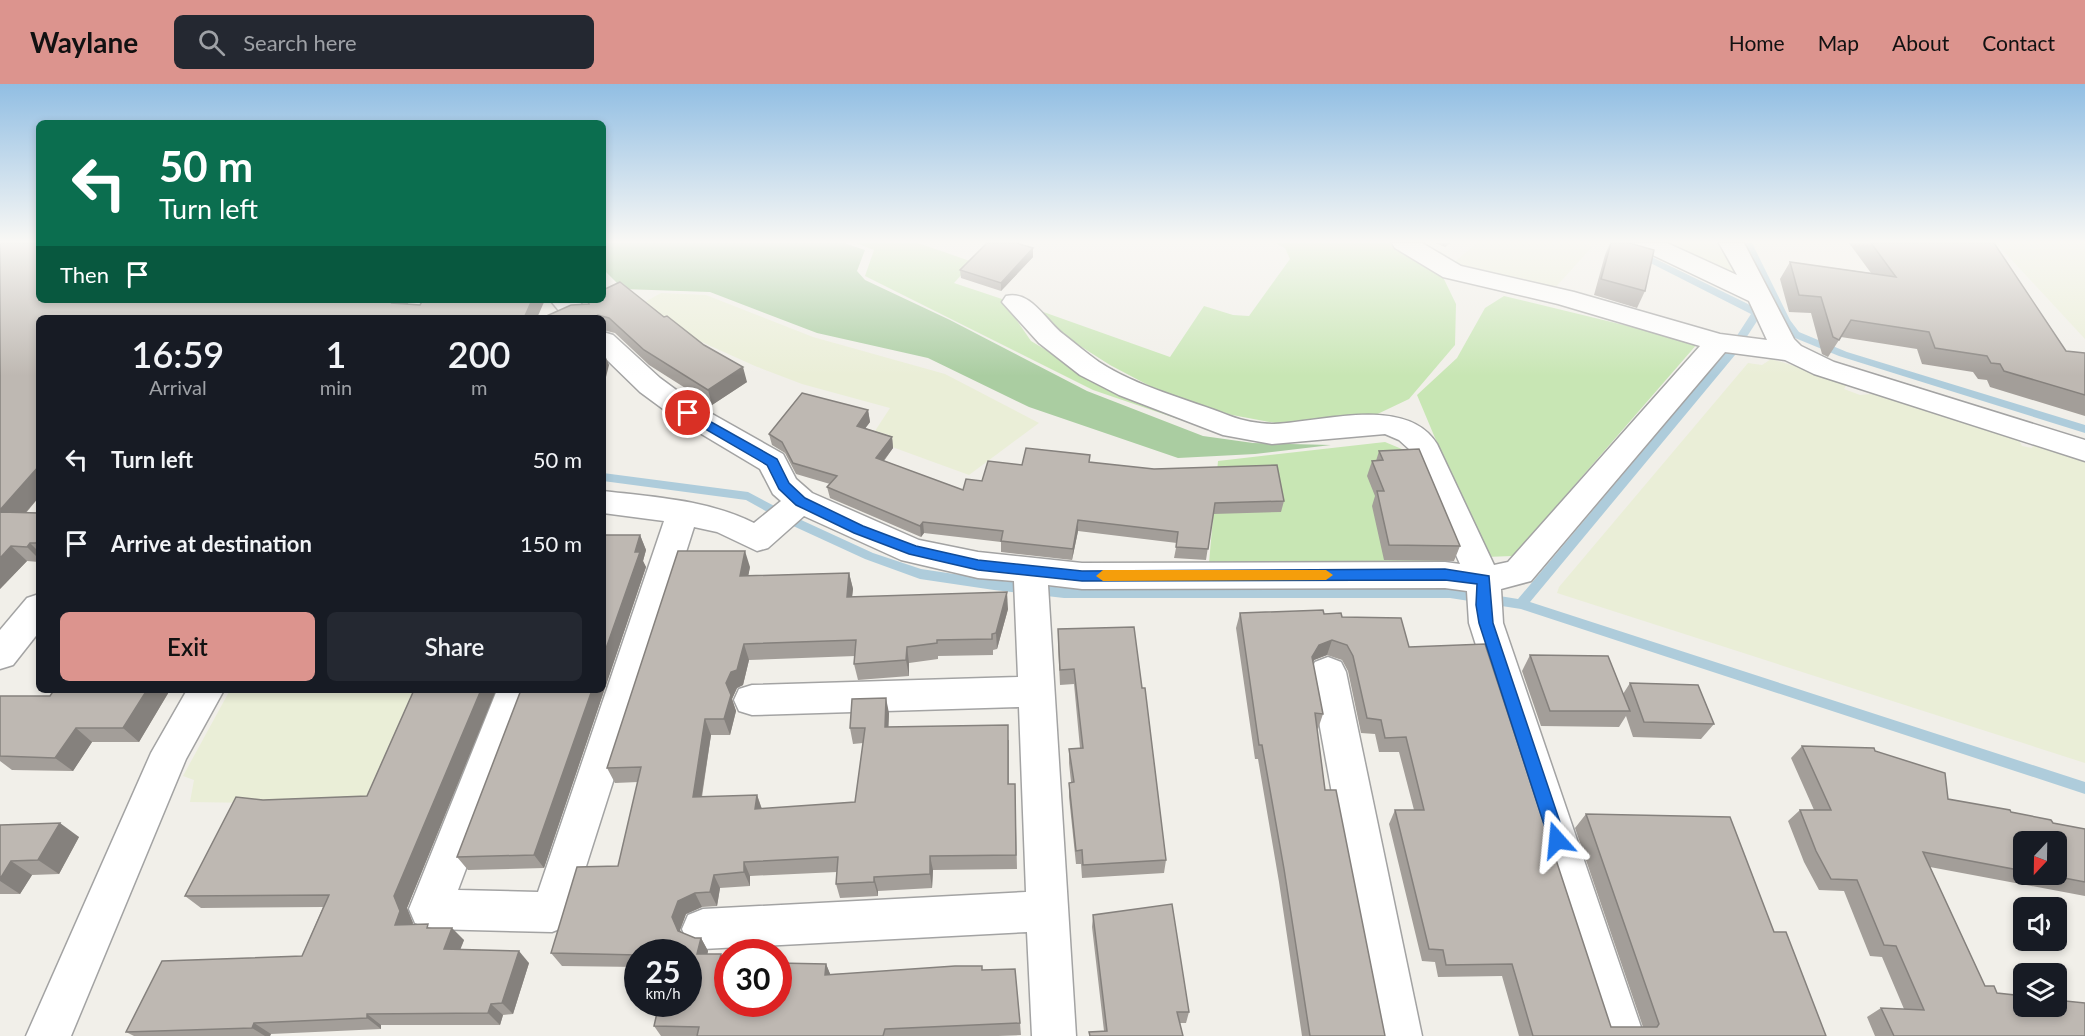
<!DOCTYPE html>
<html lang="en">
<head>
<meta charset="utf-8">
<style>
	body { margin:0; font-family:Lato,sans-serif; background:#242831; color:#f1f3f6; height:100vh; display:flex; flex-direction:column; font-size:22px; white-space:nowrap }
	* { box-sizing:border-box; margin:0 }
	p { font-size:20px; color:#9ea1a6 }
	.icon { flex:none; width:33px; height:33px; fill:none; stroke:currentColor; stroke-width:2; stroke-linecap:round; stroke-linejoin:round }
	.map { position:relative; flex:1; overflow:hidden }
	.side { position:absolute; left:36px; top:231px; width:570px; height:378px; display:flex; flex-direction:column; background:#171b24; border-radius:9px; box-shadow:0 3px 9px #0003 }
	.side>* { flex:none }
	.banner { position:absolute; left:36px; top:36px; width:570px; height:183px; border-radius:9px; box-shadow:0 3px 9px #0003; background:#0b6e4f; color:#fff; overflow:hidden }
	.needle { width:39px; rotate:202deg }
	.buttons { position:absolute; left:2013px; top:747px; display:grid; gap:12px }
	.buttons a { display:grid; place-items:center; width:54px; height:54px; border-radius:9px; background:#171b24; box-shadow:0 3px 9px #0003; font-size:30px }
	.speed { position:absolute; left:624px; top:855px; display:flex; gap:12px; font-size:30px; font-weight:700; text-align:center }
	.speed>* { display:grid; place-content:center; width:78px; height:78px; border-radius:50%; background:#171b24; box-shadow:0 3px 9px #0003; line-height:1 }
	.speed small { font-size:15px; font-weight:400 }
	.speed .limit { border:9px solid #d22; background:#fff; color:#111 }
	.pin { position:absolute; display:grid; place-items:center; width:51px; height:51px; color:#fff; margin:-26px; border:3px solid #fff; border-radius:50%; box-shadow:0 2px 6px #0007 }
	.me { position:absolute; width:66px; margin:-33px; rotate:342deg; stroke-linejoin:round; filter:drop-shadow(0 0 4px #0008) }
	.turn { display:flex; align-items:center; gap:21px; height:126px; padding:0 24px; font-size:27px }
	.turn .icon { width:78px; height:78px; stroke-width:2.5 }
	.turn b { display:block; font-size:42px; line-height:51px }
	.then { display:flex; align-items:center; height:57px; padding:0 24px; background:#0003; gap:12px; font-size:22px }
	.eta { display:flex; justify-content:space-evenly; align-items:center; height:102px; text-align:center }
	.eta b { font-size:36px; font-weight:600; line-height:42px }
	.primary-button { display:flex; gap:12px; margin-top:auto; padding:12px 24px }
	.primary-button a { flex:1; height:69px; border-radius:9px; background:#dc948e; color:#111; font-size:24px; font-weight:600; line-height:69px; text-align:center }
	.primary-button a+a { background:#242831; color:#f1f3f6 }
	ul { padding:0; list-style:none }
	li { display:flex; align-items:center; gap:18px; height:84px; padding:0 24px }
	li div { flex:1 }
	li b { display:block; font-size:22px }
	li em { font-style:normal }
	header { display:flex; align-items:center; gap:36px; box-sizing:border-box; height:84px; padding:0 30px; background:#dc948e; color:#111 }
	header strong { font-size:28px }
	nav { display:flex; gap:33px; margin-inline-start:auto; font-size:21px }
	.search { width:420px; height:54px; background:#242831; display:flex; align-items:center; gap:15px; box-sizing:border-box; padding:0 21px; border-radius:9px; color:#9ea1a6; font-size:22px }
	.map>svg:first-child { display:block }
	.farmland { fill:#eaeed7 }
	.grass { fill:#c8e6b4 }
	.forest { fill:#aacda1 }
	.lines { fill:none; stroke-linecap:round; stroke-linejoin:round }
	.stream { fill:#aeccdb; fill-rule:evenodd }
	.minor-casing { stroke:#a3a3a3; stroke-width:3 }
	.minor { fill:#fff; fill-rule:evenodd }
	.wall { fill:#a39e99; fill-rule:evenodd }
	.shaded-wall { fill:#85817d }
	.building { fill:#beb8b2; stroke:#85817d; stroke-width:1.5 }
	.route { fill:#1a73e8; stroke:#114b97; stroke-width:1.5 }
	.slow { fill:#f59e0b }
</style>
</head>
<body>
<header>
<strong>Waylane</strong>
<div class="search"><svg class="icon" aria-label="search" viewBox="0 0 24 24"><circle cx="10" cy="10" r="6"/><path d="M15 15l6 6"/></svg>Search here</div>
<nav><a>Home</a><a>Map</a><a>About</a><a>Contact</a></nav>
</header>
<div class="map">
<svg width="2085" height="952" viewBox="0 0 2085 952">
	<rect width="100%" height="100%" fill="#f1efe9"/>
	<!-- farmland -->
	<g class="farmland">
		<path d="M1477,159H1584L1592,163L1553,206L1452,180Z"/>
		<path d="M1659,159H1723L1741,193L1659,160Z"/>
		<path d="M1996,159H2085V255Z"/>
		<path d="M661,209L706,211L813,253L945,290L1039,339L969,391L884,360L889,351L875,347L890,324L802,300L755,282L695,255L644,225L645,218Z"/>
		<path d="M1771,275L1848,298L1844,305L1860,311L1882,309L2019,356L2022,362L2032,364L2034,358L2085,376V679L1557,509L1559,503L1748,279L1762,281Z"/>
		<path d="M230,606H426L376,721L190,718L194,696L183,692Z"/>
	</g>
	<!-- grass -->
	<g class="grass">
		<path d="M856,159H918L973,178L954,199L1002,215L1031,257L1127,315L1216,348L1093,306L865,192L874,166Z"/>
		<path d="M1275,159H1393L1441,189L1456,220L1455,261L1409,315L1367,335L1291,342L1227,330L1165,310L1110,281L1066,253L1035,225L1170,273L1204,222L1233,231L1249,232L1290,175L1285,164Z"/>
		<path d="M1504,212L1698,259L1513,472L1485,473L1417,311L1457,274L1485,224Z"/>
		<path d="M1385,358L1409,368L1447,477L1209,479L1218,377Z"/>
	</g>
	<!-- forest -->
	<path class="forest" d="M603,159H844L865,166L857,187L865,196L950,236L1087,307L1203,352L1253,359L1331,361L1255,370L1178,374L1029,323L928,274L817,249L710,208L623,205L603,185Z"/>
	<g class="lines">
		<!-- stream -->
		<path class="stream" d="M1611,159H1623L1746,219L1782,239L1742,159H1752L1790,236L1799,248L1847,268L2085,341V349L1839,272L1795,254L1759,234L1735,271L1530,518L2085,698V710L1521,525L1450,514H1064L994,506L920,495L865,475L791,441L746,416L603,397V389L748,408L799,435L873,469L921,485L994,496L1064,504H1450L1518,515L1727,267L1751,230Z"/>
		<!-- minor casing -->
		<g class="minor-casing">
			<g id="minor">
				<path d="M1392,159H1422L1461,182L1574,208L1720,250L1767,256L1749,217L1638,164L1634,159H1667L1737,191L1719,159H1744L1794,255L1801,262L1834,278L2085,356V377L1814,290L1785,276L1725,268L1531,497L1501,505L1503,539L1644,952H1600L1469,539L1467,507L1445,504L1082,505L1048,501L1076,952H1032L1027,848L703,865L688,859L682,845L688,831L703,825L1026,808L1019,623L752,631L739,627L734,616L739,605L752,601L1018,593L1014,497L978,494L901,476L804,432L768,464L757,467L717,448L694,443L567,842L552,848L430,845L415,839L409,825L497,606H533L458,806L538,808L664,437L603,429V407C654,413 708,416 754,439L781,417L773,410L760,385L678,336L640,308L603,272V248L613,251L660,294L698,322L783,370L796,395L812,409L919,456L978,468L1082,479L1445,478L1460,480L1409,365L1399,356L1385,350L1272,360L1223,351L1119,311L1080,291L1039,259L1002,218L1006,212C1031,206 1045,236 1063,250C1075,259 1086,269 1099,278C1137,303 1187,315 1230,332C1243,337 1260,340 1274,340C1322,338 1407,311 1437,360L1494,481L1508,478L1700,262L1558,220L1443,193L1395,164Z"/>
				<path d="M550,216H578L593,234H565Z"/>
				<path d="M39,510V548L13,581L0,585V546L27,514Z"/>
				<path d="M1328,573L1341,578L1346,588L1422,952H1376L1310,588L1315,578Z"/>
				<path d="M187,606H224L186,675L71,952H26L151,669Z"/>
			</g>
		</g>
		<!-- minor -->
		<use href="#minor" class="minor"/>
	</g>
	<!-- wall -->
	<g class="wall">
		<path d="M1435,159H1450L1445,163Z"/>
		<path d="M1610,159H1629L1645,207L1637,224L1594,211L1605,171Z"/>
		<path d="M1849,159H1994L2066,267L2085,269V332L1990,303L1987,296L1978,295L1973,288L1922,280L1917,265L1841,253L1828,273L1822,270L1811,229L1789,228L1780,195L1790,178L1871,189Z"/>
		<path d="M1033,164V173L1001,207L961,194L960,186Z"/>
		<path d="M39,216H410L407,220L537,234H39V413L26,429H39V478L27,477L0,505Z"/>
		<path d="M589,220L747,298L712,321L649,281L615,249L603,246V234H542Z"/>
		<path d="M868,326L870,338L865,344L892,353L893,364L884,377L963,406L982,397L1022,381L1090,378L1284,417L1281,428L1213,430L1206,476L1174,474L1177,459L1078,447L1072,476L1001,468V458L924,449L921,453L830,414L827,403L830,400L796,390L785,369L772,361L769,350Z"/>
		<path d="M1379,367L1460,462L1454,477L1384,476L1372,422L1375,412L1367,392L1372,377H1376Z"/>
		<path d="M640,451L646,466L643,477L646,483L544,784L468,786L457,773Z"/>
		<path d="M750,483L748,492L849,489L853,505L852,513L1008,525L997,565L993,566V571L938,572V575L909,579V592L858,596L854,580L855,572L749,576L743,601L737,604L732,615L736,627L730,651H711L702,713L757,711L762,725L855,718L863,659L853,660L850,644L889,629L888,643L1009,656V700H1015L1017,785L933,786L932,804L878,807V812L840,814L836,800L837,788L750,792V802L720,804L717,822L702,823L686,830L680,846L681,848L695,854H701L708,867L707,870L725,879L826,880L830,890L983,886L1020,939L1021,951L998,952H661L654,942L659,921L658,920H688V868H638V883L562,882L551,869L618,782L638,698L615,699L607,684Z"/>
		<path d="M1240,529L1324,530L1342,533L1409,563L1611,943H1643L1575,744L1586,730L1774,848L1826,952H1519L1502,892L1438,893L1435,878L1422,877L1389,740L1395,726H1414L1399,668H1379L1375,650L1361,649L1348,587L1342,576L1327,571L1314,576L1313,578L1323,630L1318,645L1317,644L1325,706L1385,952H1302L1279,798L1258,675H1255L1236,544Z"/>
		<path d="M1058,545L1166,776L1164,789L1082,794L1081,780H1076L1069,713V699L1071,698L1069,679V665L1080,664L1074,600L1060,601L1058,560Z"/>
		<path d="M1530,571L1623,610L1630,599L1714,640L1701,655L1633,653L1626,632L1619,643L1541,642L1522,587Z"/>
		<path d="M54,606H170L139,658H92L73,687L12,686L0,677V612H50Z"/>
		<path d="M414,606H496L407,824L413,839L412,840L432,844L464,856L460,865L529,879L513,930L503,931L500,941H381V945L271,950L270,952H134L126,948L302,872L323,823L201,824L185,812L263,716L367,712Z"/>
		<path d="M1802,662L1875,667L1948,715L2011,728L2053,739L2085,745V812L1930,783L1985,902L1997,909L2085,952H1875L1867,933L1881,924L1904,925L1882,873L1870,872L1844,807L1819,806L1804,778L1788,737L1800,726H1814L1791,674ZM2024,758L2056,790H2024Z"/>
		<path d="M0,741L79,753L59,790L32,791L20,810H0Z"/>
		<path d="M1093,831L1189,928L1186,939H1180L1183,952H1089V948L1104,947L1092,843Z"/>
	</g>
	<!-- shaded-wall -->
	<g class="shaded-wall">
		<path d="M1033,164V173L1001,207V199Z"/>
		<path d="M394,216H410L400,234L392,219Z"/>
		<path d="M532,216H545L537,234H524Z"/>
		<path d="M603,266L609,281L603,305Z"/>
		<path d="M743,283L747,298L712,321L708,306Z"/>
		<path d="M868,326L870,338L859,353L857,342Z"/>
		<path d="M892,353L893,364L877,385L876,374Z"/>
		<path d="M39,382V413L13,443L0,430V426Z"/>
		<path d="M1078,436V447L1072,476L1073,465Z"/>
		<path d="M923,438L924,449L921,453L920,442Z"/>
		<path d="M640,451L646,466L643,477L646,483L544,784L534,771L592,606H603V573Z"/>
		<path d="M30,459L39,468V475L27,463Z"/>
		<path d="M11,462L27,477L0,505V474Z"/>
		<path d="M745,467L750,483L745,508L740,492Z"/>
		<path d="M849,489L853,505L850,529L847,513Z"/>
		<path d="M1007,508L1008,525L997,565L996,549Z"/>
		<path d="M1332,556L1327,571L1314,576L1308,588L1312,573L1319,561Z"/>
		<path d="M744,560L749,576L743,601L737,604L732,615L736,627L730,651L724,635L726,599Z"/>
		<path d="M907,563L909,579V592L906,576Z"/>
		<path d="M147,606H170L139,658L123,644Z"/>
		<path d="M481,606H496L407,824L413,839L408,853L395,841L394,812Z"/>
		<path d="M886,614L889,629L888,658L885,643Z"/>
		<path d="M705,635L711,651L699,728L693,713Z"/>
		<path d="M76,644L92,658L73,687L55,674Z"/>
		<path d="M757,711L762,726L755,725Z"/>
		<path d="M60,739L79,753L59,790L38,776Z"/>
		<path d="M930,772L933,786L932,804L930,790Z"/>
		<path d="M11,777L32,791L20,810L0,797V795Z"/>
		<path d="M744,778L750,792V802L744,788Z"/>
		<path d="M714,791L720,804L717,822L710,808Z"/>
		<path d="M874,793L878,807V812L874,798Z"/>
		<path d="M695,809L702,823L686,830L680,846L686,860L678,847L672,833L678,817Z"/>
		<path d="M452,844L464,856L456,877L444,865Z"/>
		<path d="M701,854L708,867L705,883L697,870Z"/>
		<path d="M519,867L529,879L513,930L502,919Z"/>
		<path d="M721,870L728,882L719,879Z"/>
		<path d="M826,880L831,892L825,891Z"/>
		<path d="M491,920L503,931L500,941L488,929Z"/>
		<path d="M367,930L381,941V945L367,934Z"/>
		<path d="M254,939L271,950L270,952H265L252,944Z"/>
	</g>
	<!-- building -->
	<g class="building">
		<path d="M0,159H39V216H394L392,219L420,221L423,216H532L524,234H39V382L0,426Z"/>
		<path d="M987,159H1016L1033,164L1001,199L960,186Z"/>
		<path d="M1611,159H1629L1654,166L1645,207L1601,195Z"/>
		<path d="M1871,159H1994L2066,267L2085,269V311L2004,287L2000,280L1991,279L1987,272L1935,264L1929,248L1851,236L1839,256L1833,253L1821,213L1799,211L1790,178L1896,193Z"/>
		<path d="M620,198L664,233L667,232L704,261L743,283L708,306L644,266L609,234L598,231L595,233V234H542L571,221L589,220L587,216H603V206Z"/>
		<path d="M802,309L868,326L857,342L892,353L876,374L963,406L966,395L982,397L988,377L1022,381L1026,364L1090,371L1089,378L1154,385L1277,381L1284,417L1215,419L1208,465L1176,463L1178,448L1078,436L1073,465L1001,457L1003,447L923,438L920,442L827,403L837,392L793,379L782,358L769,350Z"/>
		<path d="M1419,365L1460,462L1389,461L1377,407H1384L1372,377L1383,376L1379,367Z"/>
		<path d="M0,428L39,429V455L36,459H30L27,463L11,462L0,474Z"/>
		<path d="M603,451H640L635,468H640L603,573Z"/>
		<path d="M678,467H745L740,492L849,489L847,513L1007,508L996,549L992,550V555L937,556V559L907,563L906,576L854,580L856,556L744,560L737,586L731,588L726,599L731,611L724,635H705L693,713L757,711L755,725L855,718L865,644H850L852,615L886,614L885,643L1008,641V700H1015L1016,771L930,772V790L874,793V798L836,800L838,773L744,778V788L714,791L710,808L695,809L678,817L672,833L678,847L695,854H701L697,870H721L719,879H728V920H778V879L826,880L825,891L955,882H982V886L1015,885L1020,939L885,945L883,952H697L699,943L654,942L659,920H688V868H638V871L551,869L577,783L618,782L641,683L607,684Z"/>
		<path d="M1323,526L1324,530L1341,529L1342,533L1401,534L1409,563L1485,560L1611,943H1657L1659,940L1586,730L1730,733L1774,848H1786L1826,952H1533L1512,880L1446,881L1443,866L1429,865L1395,726H1424L1406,653L1385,654L1381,636L1367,634L1353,572L1347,561L1332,556L1319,561L1312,573L1323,630L1315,629L1325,706H1336L1385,952H1310L1284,785L1262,661H1259L1240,529Z"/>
		<path d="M1134,543L1142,604H1145L1166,776L1083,781L1082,766L1076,767L1069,699L1074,698L1069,665L1083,664L1074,585L1060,586L1058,545Z"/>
		<path d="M1530,571L1608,572L1630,627H1550Z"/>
		<path d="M1630,599L1698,601L1714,640L1644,638Z"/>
		<path d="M54,606H147L123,644H76L55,674L0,672V612H50Z"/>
		<path d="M414,606H481L394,812L400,827L395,841L428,840L427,844H452L444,865L519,867L502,919L491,920L488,929L367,930V934L254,939L252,944L126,948L162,877L302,872L329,811L185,812L236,713L263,716L367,712Z"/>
		<path d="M521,606H592L534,771L457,773Z"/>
		<path d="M1802,662L1874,664L1875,667L1945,689L1948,715L2010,726L2011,728L2051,736L2053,739L2085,745V798L2043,790H2056V758H2024V787L1923,768L1985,902H1994L1997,909L2024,912V922H2056V916L2085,919V952H1894L1881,924L1924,926L1896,862L1884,861L1857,796L1831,795L1816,767L1800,726H1831Z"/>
		<path d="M60,739L38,776L11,777L0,795V741Z"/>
		<path d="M1172,820L1189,928H1177L1183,952H1090L1089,948L1107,947L1093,831Z"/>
	</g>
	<!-- sky -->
	<linearGradient id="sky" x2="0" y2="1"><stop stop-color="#91bee3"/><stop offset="0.54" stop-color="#f9f8f5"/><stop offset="1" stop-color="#f9f8f5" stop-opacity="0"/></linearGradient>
	<rect width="2085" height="292" fill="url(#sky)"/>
	<!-- route -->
	<path class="route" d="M688,325L777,375L789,399L805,414L863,442L916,462L978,476L1082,487L1445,485L1489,492L1493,539L1566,756L1563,762L1557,764L1552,762L1549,756L1479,539L1476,521L1477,500L1445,496L1082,497L978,486L909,470L854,449L796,421L779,405L767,381L683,332V326Z"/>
	<!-- slow -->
	<path class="slow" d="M1103,486H1326L1333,491L1326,496L1103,497L1096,492Z"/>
</svg>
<div class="buttons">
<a><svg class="needle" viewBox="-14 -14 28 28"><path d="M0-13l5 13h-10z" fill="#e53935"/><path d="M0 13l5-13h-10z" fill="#9ea1a6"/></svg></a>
<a><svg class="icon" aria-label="sound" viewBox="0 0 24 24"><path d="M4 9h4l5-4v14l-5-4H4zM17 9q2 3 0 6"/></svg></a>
<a><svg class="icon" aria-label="layers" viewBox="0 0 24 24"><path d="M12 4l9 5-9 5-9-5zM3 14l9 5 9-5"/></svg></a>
</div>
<div class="speed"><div>25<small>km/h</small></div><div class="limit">30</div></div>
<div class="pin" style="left:688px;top:329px;background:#d93025"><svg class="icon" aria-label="arrive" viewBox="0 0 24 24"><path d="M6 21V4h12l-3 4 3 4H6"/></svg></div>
<svg class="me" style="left:1557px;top:756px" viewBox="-20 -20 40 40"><path d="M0-17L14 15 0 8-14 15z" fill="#1a73e8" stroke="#fff" stroke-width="4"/></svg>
<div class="banner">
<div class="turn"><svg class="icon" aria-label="left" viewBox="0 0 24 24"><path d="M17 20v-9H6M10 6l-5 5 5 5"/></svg><div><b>50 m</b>Turn left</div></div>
<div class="then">Then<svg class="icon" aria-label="arrive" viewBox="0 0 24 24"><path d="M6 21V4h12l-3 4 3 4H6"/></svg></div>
</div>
<section class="side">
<div class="eta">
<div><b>16:59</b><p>Arrival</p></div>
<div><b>1</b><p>min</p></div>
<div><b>200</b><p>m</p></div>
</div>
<ul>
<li><svg class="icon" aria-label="left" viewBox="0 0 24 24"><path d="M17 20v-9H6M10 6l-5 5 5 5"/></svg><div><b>Turn left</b></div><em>50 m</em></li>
<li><svg class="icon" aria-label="arrive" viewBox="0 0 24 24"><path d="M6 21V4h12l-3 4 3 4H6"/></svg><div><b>Arrive at destination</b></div><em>150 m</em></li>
</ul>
<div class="primary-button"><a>Exit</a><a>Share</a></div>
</section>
</div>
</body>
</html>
